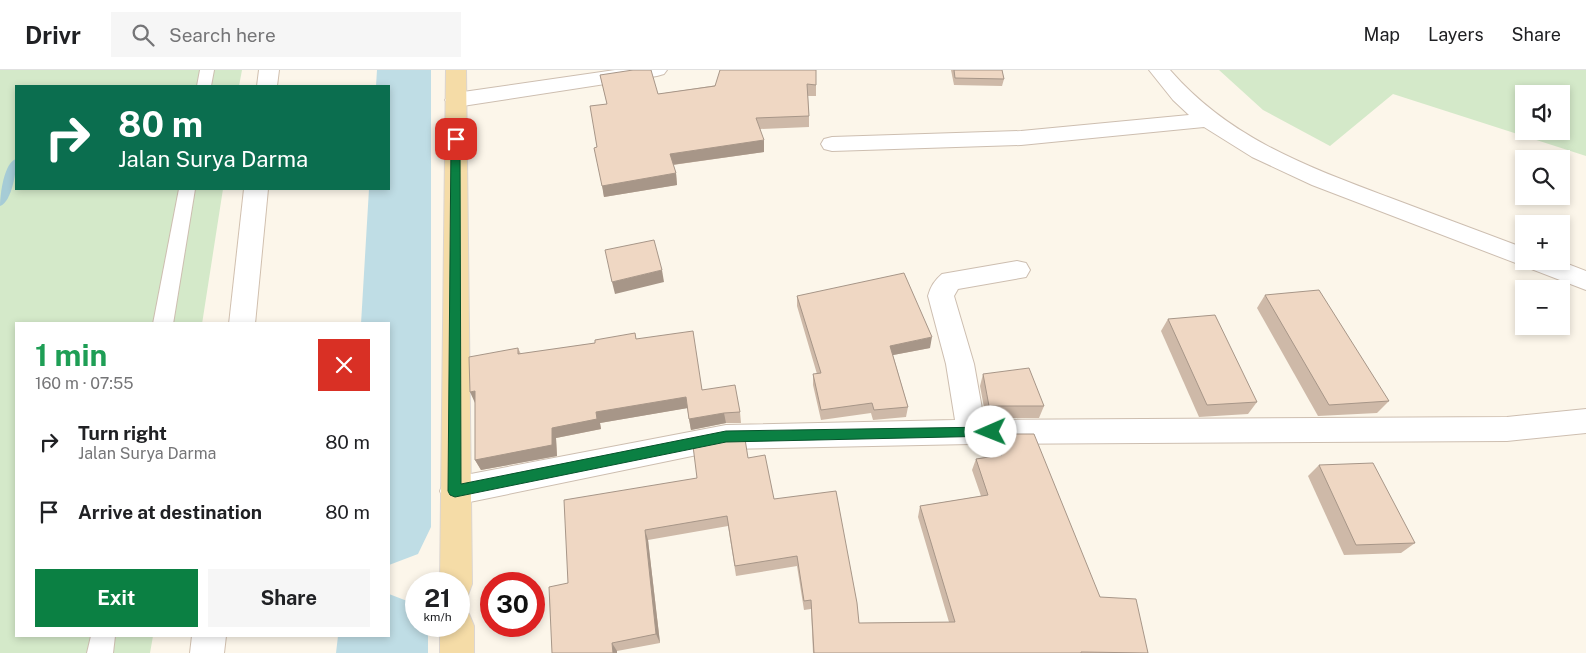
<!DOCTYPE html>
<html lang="en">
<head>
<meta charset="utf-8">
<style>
	body { margin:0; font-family:"Public Sans",sans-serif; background:#f6f6f6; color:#202124; height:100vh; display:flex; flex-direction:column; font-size:19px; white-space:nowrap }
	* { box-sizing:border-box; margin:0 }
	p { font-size:16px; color:#757577 }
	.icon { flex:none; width:28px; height:28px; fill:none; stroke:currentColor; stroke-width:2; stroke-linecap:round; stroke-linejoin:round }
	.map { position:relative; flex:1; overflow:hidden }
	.drawer { position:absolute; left:15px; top:252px; width:375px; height:315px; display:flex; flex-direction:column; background:#fff; border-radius:0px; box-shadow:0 2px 8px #0003 }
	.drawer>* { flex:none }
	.banner { position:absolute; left:15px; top:15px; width:375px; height:105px; border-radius:0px; box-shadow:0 2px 8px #0003; background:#0b6e4f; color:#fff; overflow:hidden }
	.tools { position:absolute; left:1515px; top:15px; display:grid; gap:10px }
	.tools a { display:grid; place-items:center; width:55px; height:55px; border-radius:0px; background:#fff; box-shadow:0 2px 8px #0003; font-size:25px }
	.speed { position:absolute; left:405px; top:502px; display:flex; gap:10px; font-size:25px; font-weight:700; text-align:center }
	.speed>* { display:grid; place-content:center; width:65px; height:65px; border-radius:50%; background:#fff; box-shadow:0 2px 8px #0003; line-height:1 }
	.speed small { font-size:12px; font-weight:400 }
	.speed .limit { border:8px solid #d22; background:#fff; color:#111 }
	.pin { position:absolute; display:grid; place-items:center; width:42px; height:42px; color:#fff; margin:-21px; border-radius:10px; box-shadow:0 2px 8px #0006 }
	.me { position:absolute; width:55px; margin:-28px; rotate:269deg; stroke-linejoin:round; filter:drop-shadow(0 0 4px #0008) }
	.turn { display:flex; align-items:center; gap:18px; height:105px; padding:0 20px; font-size:22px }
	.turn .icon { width:65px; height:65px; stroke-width:2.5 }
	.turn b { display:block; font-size:35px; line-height:42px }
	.round { display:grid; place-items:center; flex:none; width:52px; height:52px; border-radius:0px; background:#f6f6f6 }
	.head { display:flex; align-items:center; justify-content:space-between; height:85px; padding:0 20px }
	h1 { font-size:30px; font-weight:700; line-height:38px; color:#1e9e55 }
	.button { display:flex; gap:10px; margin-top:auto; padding:10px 20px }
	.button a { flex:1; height:58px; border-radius:0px; background:#0b8043; color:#fff; font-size:20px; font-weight:700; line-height:58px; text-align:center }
	.button a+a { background:#f6f6f6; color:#202124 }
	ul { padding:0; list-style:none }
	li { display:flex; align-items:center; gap:15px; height:70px; padding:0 20px }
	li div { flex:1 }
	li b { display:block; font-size:19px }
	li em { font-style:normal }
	header { display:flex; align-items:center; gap:30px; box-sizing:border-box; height:70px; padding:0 25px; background:#fff; border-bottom:1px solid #e0e0e0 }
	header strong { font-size:24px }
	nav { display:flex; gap:28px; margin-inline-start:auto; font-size:18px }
	.search { width:350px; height:45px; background:#f6f6f6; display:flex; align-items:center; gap:12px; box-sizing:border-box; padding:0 18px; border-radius:0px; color:#757577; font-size:19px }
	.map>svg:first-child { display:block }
	.green { fill:#d4e9c9; fill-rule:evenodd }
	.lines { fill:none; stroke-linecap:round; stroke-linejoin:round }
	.stream { fill:#a6ccd6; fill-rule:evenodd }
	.river { fill:#bfdde5; fill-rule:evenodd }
	.lane-casing { stroke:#cdbeb0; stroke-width:2 }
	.street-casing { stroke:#cdbeb0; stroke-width:2 }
	.secondary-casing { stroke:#d0bfae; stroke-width:2 }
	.primary-casing { stroke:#dbd5d1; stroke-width:2 }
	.lane { fill:#fff; fill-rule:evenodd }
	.street { fill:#fff; fill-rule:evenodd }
	.secondary { fill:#fff; fill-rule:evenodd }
	.primary { fill:#f5dca7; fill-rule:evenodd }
	.wall { fill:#ceb9a8 }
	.shaded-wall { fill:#a79688 }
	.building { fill:#efd7c3; stroke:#a79688 }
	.route { fill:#0b8043; stroke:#07532c }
</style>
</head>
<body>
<header>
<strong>Drivr</strong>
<div class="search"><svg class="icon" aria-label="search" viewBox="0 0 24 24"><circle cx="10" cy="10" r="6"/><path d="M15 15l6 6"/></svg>Search here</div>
<nav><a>Map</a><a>Layers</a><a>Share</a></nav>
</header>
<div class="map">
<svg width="1586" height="583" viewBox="0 0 1586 583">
	<rect width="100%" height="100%" fill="#fcf6ea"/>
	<!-- green -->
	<g class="green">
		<path d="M0,0H242L239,16H16V119H223L202,254H16V566H153L150,583H0Z"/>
		<path d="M1219,0H1586V86L1393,24L1330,76L1263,40ZM1524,24H1561V61H1524Z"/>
	</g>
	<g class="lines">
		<!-- stream -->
		<path class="stream" d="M16,89C17,99 12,132 0,136C0,124 4,93 16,89Z"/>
		<!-- river -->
		<g class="river">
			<path d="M377,0H431V457L418,484L389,495V254H361L369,119H389V16H376Z"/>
			<path d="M389,524L415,534L416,556H424L428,566V583H336L338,566H389Z"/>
		</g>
		<!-- lane casing -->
		<g class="lane-casing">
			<g id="lane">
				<path d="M200,0H214L211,16H197Z"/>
				<path d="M179,119H195L173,254H153Z"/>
				<path d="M91,566H115L113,583H87Z"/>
			</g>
		</g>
		<!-- street casing -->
		<g class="street-casing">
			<g id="street">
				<path d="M615,0H667L664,4L657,6L456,37L449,35L445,30L449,25L456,23Z"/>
				<path d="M1149,0H1170C1229,68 1306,96 1388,127C1433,144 1479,161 1524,178V191H1560L1586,201V220L1312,115L1252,87L1204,57L1021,75L832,81L824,79L821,74L824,69L832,67L1021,61L1189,45L1173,30Z"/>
				<path d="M1017,191L1026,193L1030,200L1026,207L958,219L954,226L974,294L984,350L1507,347L1586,339V363L1507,371L971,374L726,379L455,435L444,431L440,421L444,411L455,407L726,355L955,350L946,294L928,226C931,216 934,211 942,204Z"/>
			</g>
		</g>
		<!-- secondary casing -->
		<g class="secondary-casing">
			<g id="secondary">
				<path d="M259,0H279L277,16H257Z"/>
				<path d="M244,119H268L255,254H229Z"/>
				<path d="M192,566H226L224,583H190Z"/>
			</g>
		</g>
		<!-- primary casing -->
		<g class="primary-casing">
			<g id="primary">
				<path d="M446,0H466L472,514L468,525L459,529V514H440Z"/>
				<path d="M459,540L469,544L474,556V583H440V556H459Z"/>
			</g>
		</g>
		<!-- lane -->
		<use href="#lane" class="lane"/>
		<!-- street -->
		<use href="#street" class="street"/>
		<!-- secondary -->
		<use href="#secondary" class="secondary"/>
		<!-- primary -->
		<use href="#primary" class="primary"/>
	</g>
	<!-- wall -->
	<g class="wall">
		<path d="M816,0V26H808L809,46V57L760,59L764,82L673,95L676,103L677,115L604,127L597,77L607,34L600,5L658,24Z"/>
		<path d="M951,0H1002L1004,9L1002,16L954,15Z"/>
		<path d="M1265,225L1389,331L1377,343L1318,346L1257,238Z"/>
		<path d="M797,226L930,278L893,285L908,337L906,347L873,350L871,343L821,350L813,315V304H817L797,236Z"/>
		<path d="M1168,249L1257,332L1248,344L1199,347L1161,261Z"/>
		<path d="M635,263L636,269L702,320L740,342L741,353H726L691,360L687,338L600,353L601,359L556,368L557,386L481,400L475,390L518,278L521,284L595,273Z"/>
		<path d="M983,304L1044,336L1039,348H986L980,316Z"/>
		<path d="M995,364L1100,527L1148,583H813L811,539L804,540L797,496L736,506L728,456L648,470L660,573L617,581V583H552L568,513L697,408L748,388L774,429L859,553L949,552L918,447L920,436L981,426L972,400L976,389L994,386L991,376Z"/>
		<path d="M1319,395L1415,473L1401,483L1344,485L1308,406Z"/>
	</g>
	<!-- shaded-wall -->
	<g class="shaded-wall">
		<path d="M764,70V82L671,95L670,84Z"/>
		<path d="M676,103L677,115L604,127L602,116Z"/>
		<path d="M662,200L664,212L615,224L612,212Z"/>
		<path d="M932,267L930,278L888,286L890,276Z"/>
		<path d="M475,321V333L470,322Z"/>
		<path d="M686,327L688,338L600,353L601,359L556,368L557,386L481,400L475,390L552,358L596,342Z"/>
		<path d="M724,343L726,353L691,360L689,349Z"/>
		<path d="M645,460L648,470L660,573L656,564Z"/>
		<path d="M612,573L617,581V583H613Z"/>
	</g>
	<!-- building -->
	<g class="building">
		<path d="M633,0H651L658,24L715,16L720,0H816V15L807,14L809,46L756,48L764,70L670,84L676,103L602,116L594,78L597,77L590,36L607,34L600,5Z"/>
		<path d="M954,0H1002L1004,9L955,8Z"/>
		<path d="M654,170L662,200L612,212L605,180Z"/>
		<path d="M904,203L932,267L890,276L908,337L874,340L872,333L821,340L813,304L821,303L797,226Z"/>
		<path d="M1319,220L1389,331L1329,335L1265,225Z"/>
		<path d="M1215,245L1257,332L1207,335L1168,249Z"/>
		<path d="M693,261L702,320L735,315L740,342L724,343L689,349L686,327L596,342L597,349L552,358V375L475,390V321L470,322L469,287L518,278V284L595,273V270L635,263L636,269Z"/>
		<path d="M1029,298L1044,336H989L983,304Z"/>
		<path d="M995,364H1034L1100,527L1136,529L1148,583L1081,582V583H814L811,530L804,531L797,486L735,496L727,446L645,460L656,564L612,573L613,583H552L549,517L568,513L564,430L697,408L693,376L725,369H745L748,388L765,385L774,429L836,421L857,533L859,553L955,552L920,436L988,425L976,389L1002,385Z"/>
		<path d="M1373,393L1415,473L1356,475L1319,395Z"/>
	</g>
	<!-- route -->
	<path class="route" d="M456,66L460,69L461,414L726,361L991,357L995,359L997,362L995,366L726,372L455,427L450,425L448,421L451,69Z"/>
</svg>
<div class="tools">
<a><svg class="icon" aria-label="sound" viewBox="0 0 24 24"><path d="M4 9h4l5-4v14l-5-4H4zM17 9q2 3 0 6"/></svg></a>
<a><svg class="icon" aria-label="search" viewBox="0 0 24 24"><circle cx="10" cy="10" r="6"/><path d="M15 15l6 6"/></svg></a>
<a>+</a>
<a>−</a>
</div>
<div class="speed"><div>21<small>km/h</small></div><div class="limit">30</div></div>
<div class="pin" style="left:456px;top:69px;background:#d93025"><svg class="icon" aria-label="arrive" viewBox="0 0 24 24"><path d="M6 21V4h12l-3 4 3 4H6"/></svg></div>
<svg class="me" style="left:991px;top:362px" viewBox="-20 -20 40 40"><circle r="19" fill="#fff"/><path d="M0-13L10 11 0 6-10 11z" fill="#0b8043"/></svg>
<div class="banner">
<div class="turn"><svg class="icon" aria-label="right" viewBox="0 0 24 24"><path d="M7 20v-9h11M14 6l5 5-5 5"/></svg><div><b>80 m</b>Jalan Surya Darma</div></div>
</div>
<section class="drawer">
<div class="head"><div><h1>1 min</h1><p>160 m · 07:55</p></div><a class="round" style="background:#d93025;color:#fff"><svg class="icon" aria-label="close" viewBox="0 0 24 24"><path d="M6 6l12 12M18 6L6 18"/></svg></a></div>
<ul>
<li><svg class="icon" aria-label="right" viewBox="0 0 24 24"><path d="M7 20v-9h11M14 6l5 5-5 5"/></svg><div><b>Turn right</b><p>Jalan Surya Darma</p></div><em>80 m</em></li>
<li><svg class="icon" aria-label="arrive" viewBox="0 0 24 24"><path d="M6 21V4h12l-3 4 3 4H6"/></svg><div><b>Arrive at destination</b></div><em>80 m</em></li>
</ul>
<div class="button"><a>Exit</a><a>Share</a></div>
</section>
</div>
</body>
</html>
